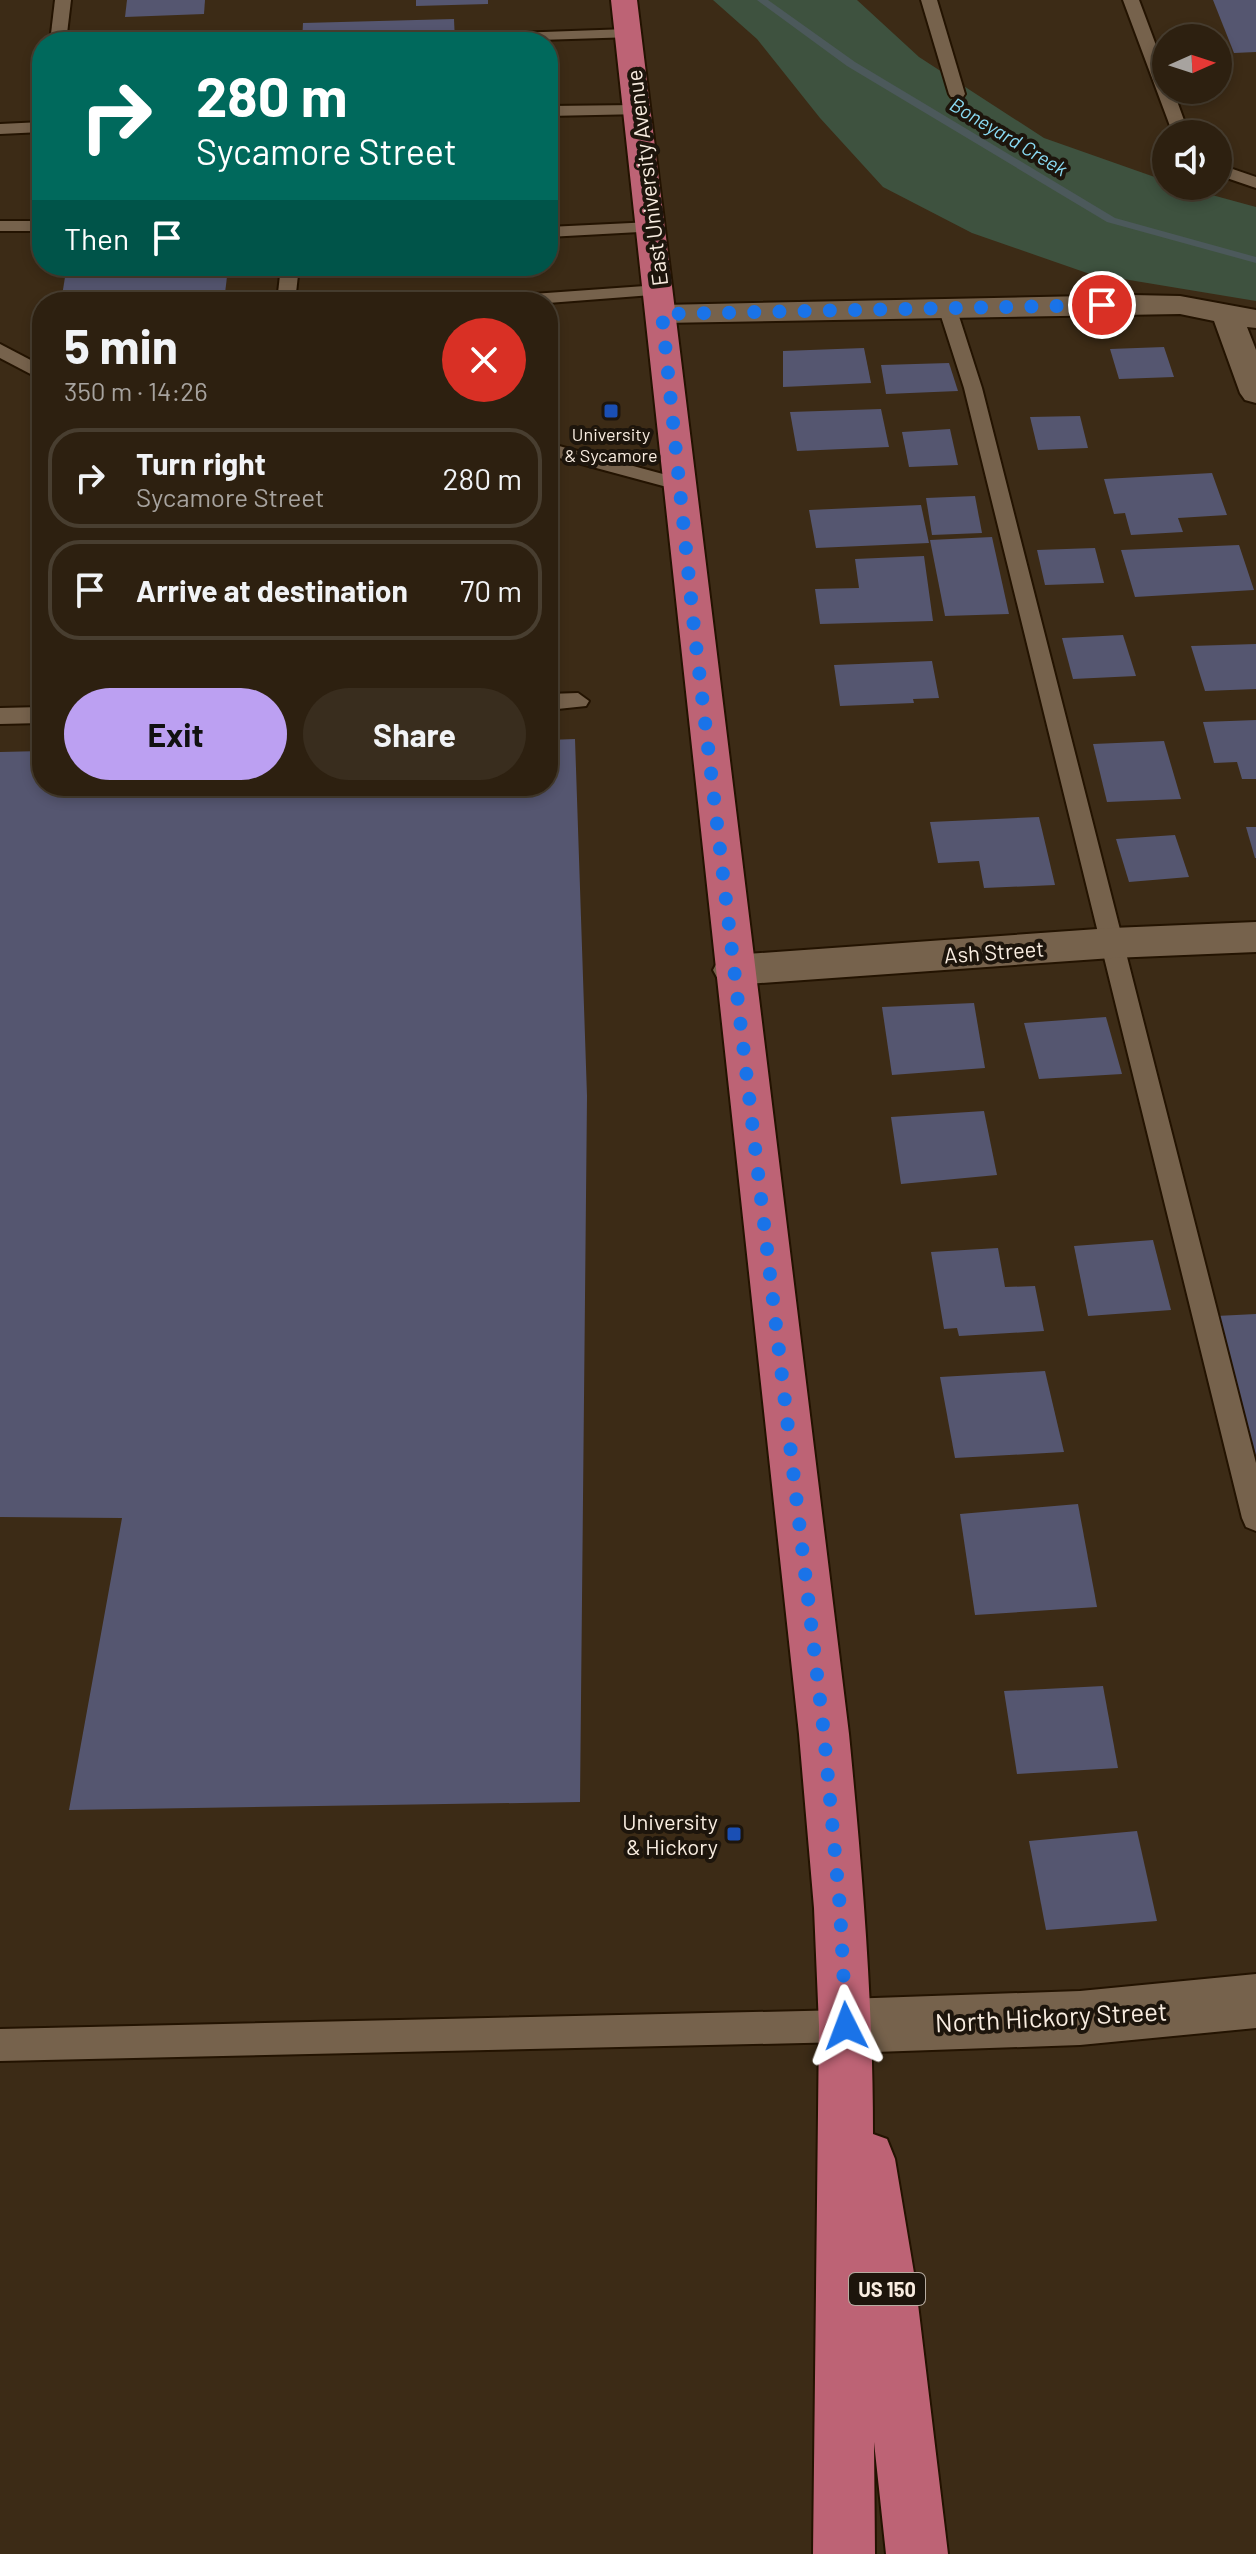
<!DOCTYPE html>
<html lang="en">
<head>
<meta charset="utf-8">
<style>
	body { margin:0; font-family:Barlow,sans-serif; background:#392d1e; color:#f1f3f6; height:100vh; display:flex; flex-direction:column; font-size:30px; white-space:nowrap }
	* { box-sizing:border-box; margin:0 }
	p { font-size:26px; color:#a7a39f }
	.icon { flex:none; width:44px; height:44px; fill:none; stroke:currentColor; stroke-width:2; stroke-linecap:round; stroke-linejoin:round }
	.map { position:relative; flex:1; overflow:hidden }
	.panel { position:absolute; left:32px; top:292px; width:526px; height:504px; display:flex; flex-direction:column; background:#2d2010; border-radius:32px; box-shadow:0 4px 12px #0003,0 0 0 2px #483e30 }
	.panel>* { flex:none }
	.banner { position:absolute; left:32px; top:32px; width:526px; height:244px; border-radius:32px; box-shadow:0 4px 12px #0003,0 0 0 2px #483e30; background:#00695c; color:#fff; overflow:hidden }
	.needle { width:52px; rotate:87deg }
	.fabs { position:absolute; left:1152px; top:24px; display:grid; gap:16px }
	.fabs a { display:grid; place-items:center; width:80px; height:80px; border-radius:50%; background:#2d2010; box-shadow:0 4px 12px #0003,0 0 0 2px #483e30; font-size:40px }
	.pin { position:absolute; display:grid; place-items:center; width:68px; height:68px; color:#fff; margin:-34px; border:4px solid #fff; border-radius:50%; box-shadow:0 2px 8px #0007 }
	.me { position:absolute; width:88px; margin:-44px; rotate:357deg; stroke-linejoin:round; filter:drop-shadow(0 0 6px #0008) }
	.turn { display:flex; align-items:center; gap:28px; height:168px; padding:0 32px; font-size:36px }
	.turn .icon { width:104px; height:104px; stroke-width:2.5 }
	.turn b { display:block; font-size:56px; line-height:68px }
	.then { display:flex; align-items:center; height:76px; padding:0 32px; background:#0003; gap:16px; font-size:30px }
	.round { display:grid; place-items:center; flex:none; width:84px; height:84px; border-radius:42px; background:#392d1e }
	.head { display:flex; align-items:center; justify-content:space-between; height:136px; padding:0 32px }
	h1 { font-size:48px; font-weight:700; line-height:60px }
	.primary-button { display:flex; gap:16px; margin-top:auto; padding:16px 32px }
	.primary-button a { flex:1; height:92px; border-radius:48px; background:#bca0f2; color:#111; font-size:32px; font-weight:700; line-height:92px; text-align:center }
	.primary-button a+a { background:#392d1e; color:#f1f3f6 }
	ul { padding:0; list-style:none }
	li { display:flex; align-items:center; gap:24px; height:100px; margin:0 16px 12px; padding:0 16px; border:4px solid #483e30; border-radius:32px }
	li div { flex:1 }
	li b { display:block; font-size:30px }
	li em { font-style:normal }
	.map>svg:first-child { display:block }
	.green { fill:#3e523f }
	.lines { fill:none; stroke-linecap:round; stroke-linejoin:round }
	.stream { fill:#4c595b; fill-rule:evenodd }
	.building { fill:#555670 }
	.service-casing { stroke:#231301; stroke-width:4 }
	.minor-casing { stroke:#231301; stroke-width:4 }
	.primary-casing { stroke:#231301; stroke-width:4 }
	.service { fill:#76624c; fill-rule:evenodd }
	.minor { fill:#76624c; fill-rule:evenodd }
	.primary { fill:#bd6375; fill-rule:evenodd }
	.route { stroke:#1a73e8; stroke-width:14; stroke-dasharray:0 25.2 }
	.transit-dot { fill:#1a4fb4; stroke:#1d150c; stroke-width:3 }
	.labels { text-anchor:middle; dominant-baseline:central; stroke-width:8; stroke-linejoin:round; paint-order:stroke }
	.far-poi-label { font-size:18px; fill:#f9ede1; stroke:#1d150c }
	.far-water-label { font-size:20px; font-style:italic; fill:#89daf3; stroke:#1d150c }
	.shield { fill:#1d150c; stroke:#b7aca1; stroke-width:2 }
	.shield-label { font-size:20px; font-weight:bold; fill:#f9ede1 }
	.street-label { font-size:22px; fill:#f9ede1; stroke:#1d150c }
	.poi-label { font-size:22px; fill:#f9ede1; stroke:#1d150c; text-anchor:end }
	.near-street-label { font-size:26px; fill:#f9ede1; stroke:#1d150c }
</style>
</head>
<body>
<div class="map">
<svg width="1256" height="2554" viewBox="0 0 1256 2554">
	<rect width="100%" height="100%" fill="#3c2b16"/>
	<!-- green -->
	<path class="green" d="M713,0H857L919,57L1044,138L1166,181V186H1179L1256,207V301L1087,273L972,233L883,187L820,118L757,39Z"/>
	<g class="lines">
		<!-- stream -->
		<path class="stream" d="M757,0H768L855,62L1115,218L1256,257V263L1107,222L847,66Z"/>
	</g>
	<!-- building -->
	<g class="building">
		<path d="M127,0H205L204,14L125,17Z"/>
		<path d="M416,0H488V4L416,6Z"/>
		<path d="M1213,0H1256V52L1234,53Z"/>
		<path d="M454,19L455,42H302L303,23Z"/>
		<path d="M228,268L224,302H61L66,271Z"/>
		<path d="M1164,347L1174,377L1119,379L1110,349Z"/>
		<path d="M864,348L871,383L783,387V351Z"/>
		<path d="M949,363L958,391L886,394L881,365Z"/>
		<path d="M881,409L889,447L797,451L790,412Z"/>
		<path d="M1080,416L1088,448L1038,450L1030,417Z"/>
		<path d="M950,429L958,465L909,467L902,432Z"/>
		<path d="M1212,473L1227,515L1178,518L1183,532L1131,535L1125,513L1114,514L1104,479Z"/>
		<path d="M975,496L982,533L932,535L926,498Z"/>
		<path d="M921,505L929,543L816,548L809,510Z"/>
		<path d="M992,537L1009,614L945,616L930,540Z"/>
		<path d="M1239,545L1254,590L1135,597L1121,550Z"/>
		<path d="M1095,548L1104,583L1045,585L1037,550Z"/>
		<path d="M924,556L933,621L820,624L815,589L859,588L855,559Z"/>
		<path d="M1123,635L1136,676L1073,679L1062,638Z"/>
		<path d="M1256,644V689L1205,691L1191,646Z"/>
		<path d="M932,661L939,698L913,699L914,703L840,706L834,665Z"/>
		<path d="M1256,720V779H1242L1237,762L1214,763L1203,722Z"/>
		<path d="M575,739L587,1096L580,1802L69,1810L122,1518L0,1517V752L42,751V786H548V740Z"/>
		<path d="M1164,741L1181,799L1107,802L1093,744Z"/>
		<path d="M1039,817L1055,885L984,888L979,861L938,863L930,822Z"/>
		<path d="M1246,827H1256V858H1255Z"/>
		<path d="M1175,835L1189,877L1129,882L1116,839Z"/>
		<path d="M974,1003L985,1068L892,1075L882,1007Z"/>
		<path d="M1106,1017L1122,1074L1039,1079L1024,1023Z"/>
		<path d="M984,1111L997,1175L901,1184L891,1117Z"/>
		<path d="M1153,1240L1171,1310L1088,1316L1074,1246Z"/>
		<path d="M998,1248L1005,1287L1035,1286L1044,1331L959,1336L957,1328L944,1329L931,1252Z"/>
		<path d="M1256,1314V1461H1255L1216,1316Z"/>
		<path d="M1045,1371L1064,1452L955,1458L940,1377Z"/>
		<path d="M1078,1504L1097,1607L975,1615L960,1514Z"/>
		<path d="M1103,1686L1118,1768L1017,1774L1004,1691Z"/>
		<path d="M1137,1831L1157,1921L1046,1930L1029,1841Z"/>
	</g>
	<g class="lines">
		<!-- service casing -->
		<g class="service-casing">
			<g id="service">
				<path d="M55,0H71L66,42H50Z"/>
				<path d="M921,0H937L965,94L963,97H951L949,94Z"/>
				<path d="M1123,0H1139L1166,72V90H1173L1189,134H1173Z"/>
				<path d="M628,29L636,34L634,37L476,42L478,36L484,34Z"/>
				<path d="M637,105L643,106V114L548,116V106Z"/>
				<path d="M42,122V132L0,134V124Z"/>
				<path d="M1218,164L1256,177V188L1218,175Z"/>
				<rect x="0" y="221" width="42" height="10"/>
				<path d="M652,222L658,223V231L548,237V227Z"/>
				<path d="M281,266H299L295,302H277Z"/>
				<path d="M659,285L668,290L665,294L548,303L481,302L490,297Z"/>
				<path d="M948,305L957,310L982,388L1256,1463V1531L1246,1527L1242,1518L964,388L939,310Z"/>
				<path d="M0,344L42,366V380L0,358Z"/>
				<path d="M548,443L685,480L688,484L678,490L548,455Z"/>
				<path d="M578,693L589,701L586,706L548,710V694Z"/>
				<path d="M42,707V723L0,724V708Z"/>
				<path d="M846,2010L857,2015L862,2026L857,2037L846,2042L0,2061V2029Z"/>
			</g>
		</g>
		<!-- minor casing -->
		<g class="minor-casing">
			<g id="minor">
				<path d="M1132,295L1180,296L1256,310V328L1247,327L1256,350V403L1245,400L1240,393L1214,321L1180,314L662,323L651,321L647,314L651,307L662,305Z"/>
				<path d="M1256,922V952L1112,958L733,985L719,981L713,970L719,959L733,955L1112,928Z"/>
				<path d="M1256,1974V2028L1080,2045L846,2053L827,2045L819,2026L827,2007L846,1999L1080,1991Z"/>
			</g>
		</g>
		<!-- primary casing -->
		<g class="primary-casing">
			<path id="primary" d="M611,0H637L849,1734C862,1868 873,1999 873,2134L887,2139L895,2159L915,2279L948,2554H886L874,2442L875,2554H813L819,2026L814,1908L799,1734Z"/>
		</g>
		<!-- service -->
		<use href="#service" class="service"/>
		<!-- minor -->
		<use href="#minor" class="minor"/>
		<!-- primary -->
		<use href="#primary" class="primary"/>
	</g>
	<g class="lines">
		<!-- route -->
		<path class="route" d="M846,2026L840,1908L824,1734L694,628L662,314L1102,305"/>
	</g>
	<!-- markers -->
	<g class="transit-dot">
		<rect x="603" y="403" width="16" height="16" rx="4"/>
		<rect x="726" y="1826" width="16" height="16" rx="4"/>
	</g>
	<g class="labels">
		<!-- far-poi labels -->
		<g class="far-poi-label">
			<text x="611" y="434">University<tspan x="611" dy="21">&amp; Sycamore</tspan></text>
		</g>
		<!-- far-water labels -->
		<g class="far-water-label">
			<text transform="translate(1009 136) rotate(31)">Boneyard Creek</text>
		</g>
		<!-- shield labels -->
		<rect class="shield" x="849" y="2273" width="76" height="32" rx="6"/>
		<g class="shield-label">
			<text x="887" y="2289">US 150</text>
		</g>
		<!-- street labels -->
		<g class="street-label">
			<text transform="translate(646 178) rotate(-97)">East University Avenue</text>
			<text transform="translate(994 951) rotate(-4)">Ash Street</text>
		</g>
		<!-- poi labels -->
		<g class="poi-label">
			<text x="718" y="1821">University<tspan x="718" dy="25">&amp; Hickory</tspan></text>
		</g>
		<!-- near-street labels -->
		<g class="near-street-label">
			<text transform="translate(1051 2016) rotate(-3)">North Hickory Street</text>
		</g>
	</g>
</svg>
<div class="fabs">
<a><svg class="needle" viewBox="-14 -14 28 28"><path d="M0-13l5 13h-10z" fill="#e53935"/><path d="M0 13l5-13h-10z" fill="#a7a39f"/></svg></a>
<a><svg class="icon" aria-label="sound" viewBox="0 0 24 24"><path d="M4 9h4l5-4v14l-5-4H4zM17 9q2 3 0 6"/></svg></a>
</div>
<div class="pin" style="left:1102px;top:305px;background:#d93025"><svg class="icon" aria-label="arrive" viewBox="0 0 24 24"><path d="M6 21V4h12l-3 4 3 4H6"/></svg></div>
<svg class="me" style="left:846px;top:2026px" viewBox="-20 -20 40 40"><path d="M0-17L14 15 0 8-14 15z" fill="#1a73e8" stroke="#fff" stroke-width="4"/></svg>
<div class="banner">
<div class="turn"><svg class="icon" aria-label="right" viewBox="0 0 24 24"><path d="M7 20v-9h11M14 6l5 5-5 5"/></svg><div><b>280 m</b>Sycamore Street</div></div>
<div class="then">Then<svg class="icon" aria-label="arrive" viewBox="0 0 24 24"><path d="M6 21V4h12l-3 4 3 4H6"/></svg></div>
</div>
<section class="panel">
<div class="head"><div><h1>5 min</h1><p>350 m · 14:26</p></div><a class="round" style="background:#d93025;color:#fff"><svg class="icon" aria-label="close" viewBox="0 0 24 24"><path d="M6 6l12 12M18 6L6 18"/></svg></a></div>
<ul>
<li><svg class="icon" aria-label="right" viewBox="0 0 24 24"><path d="M7 20v-9h11M14 6l5 5-5 5"/></svg><div><b>Turn right</b><p>Sycamore Street</p></div><em>280 m</em></li>
<li><svg class="icon" aria-label="arrive" viewBox="0 0 24 24"><path d="M6 21V4h12l-3 4 3 4H6"/></svg><div><b>Arrive at destination</b></div><em>70 m</em></li>
</ul>
<div class="primary-button"><a>Exit</a><a>Share</a></div>
</section>
</div>
</body>
</html>
